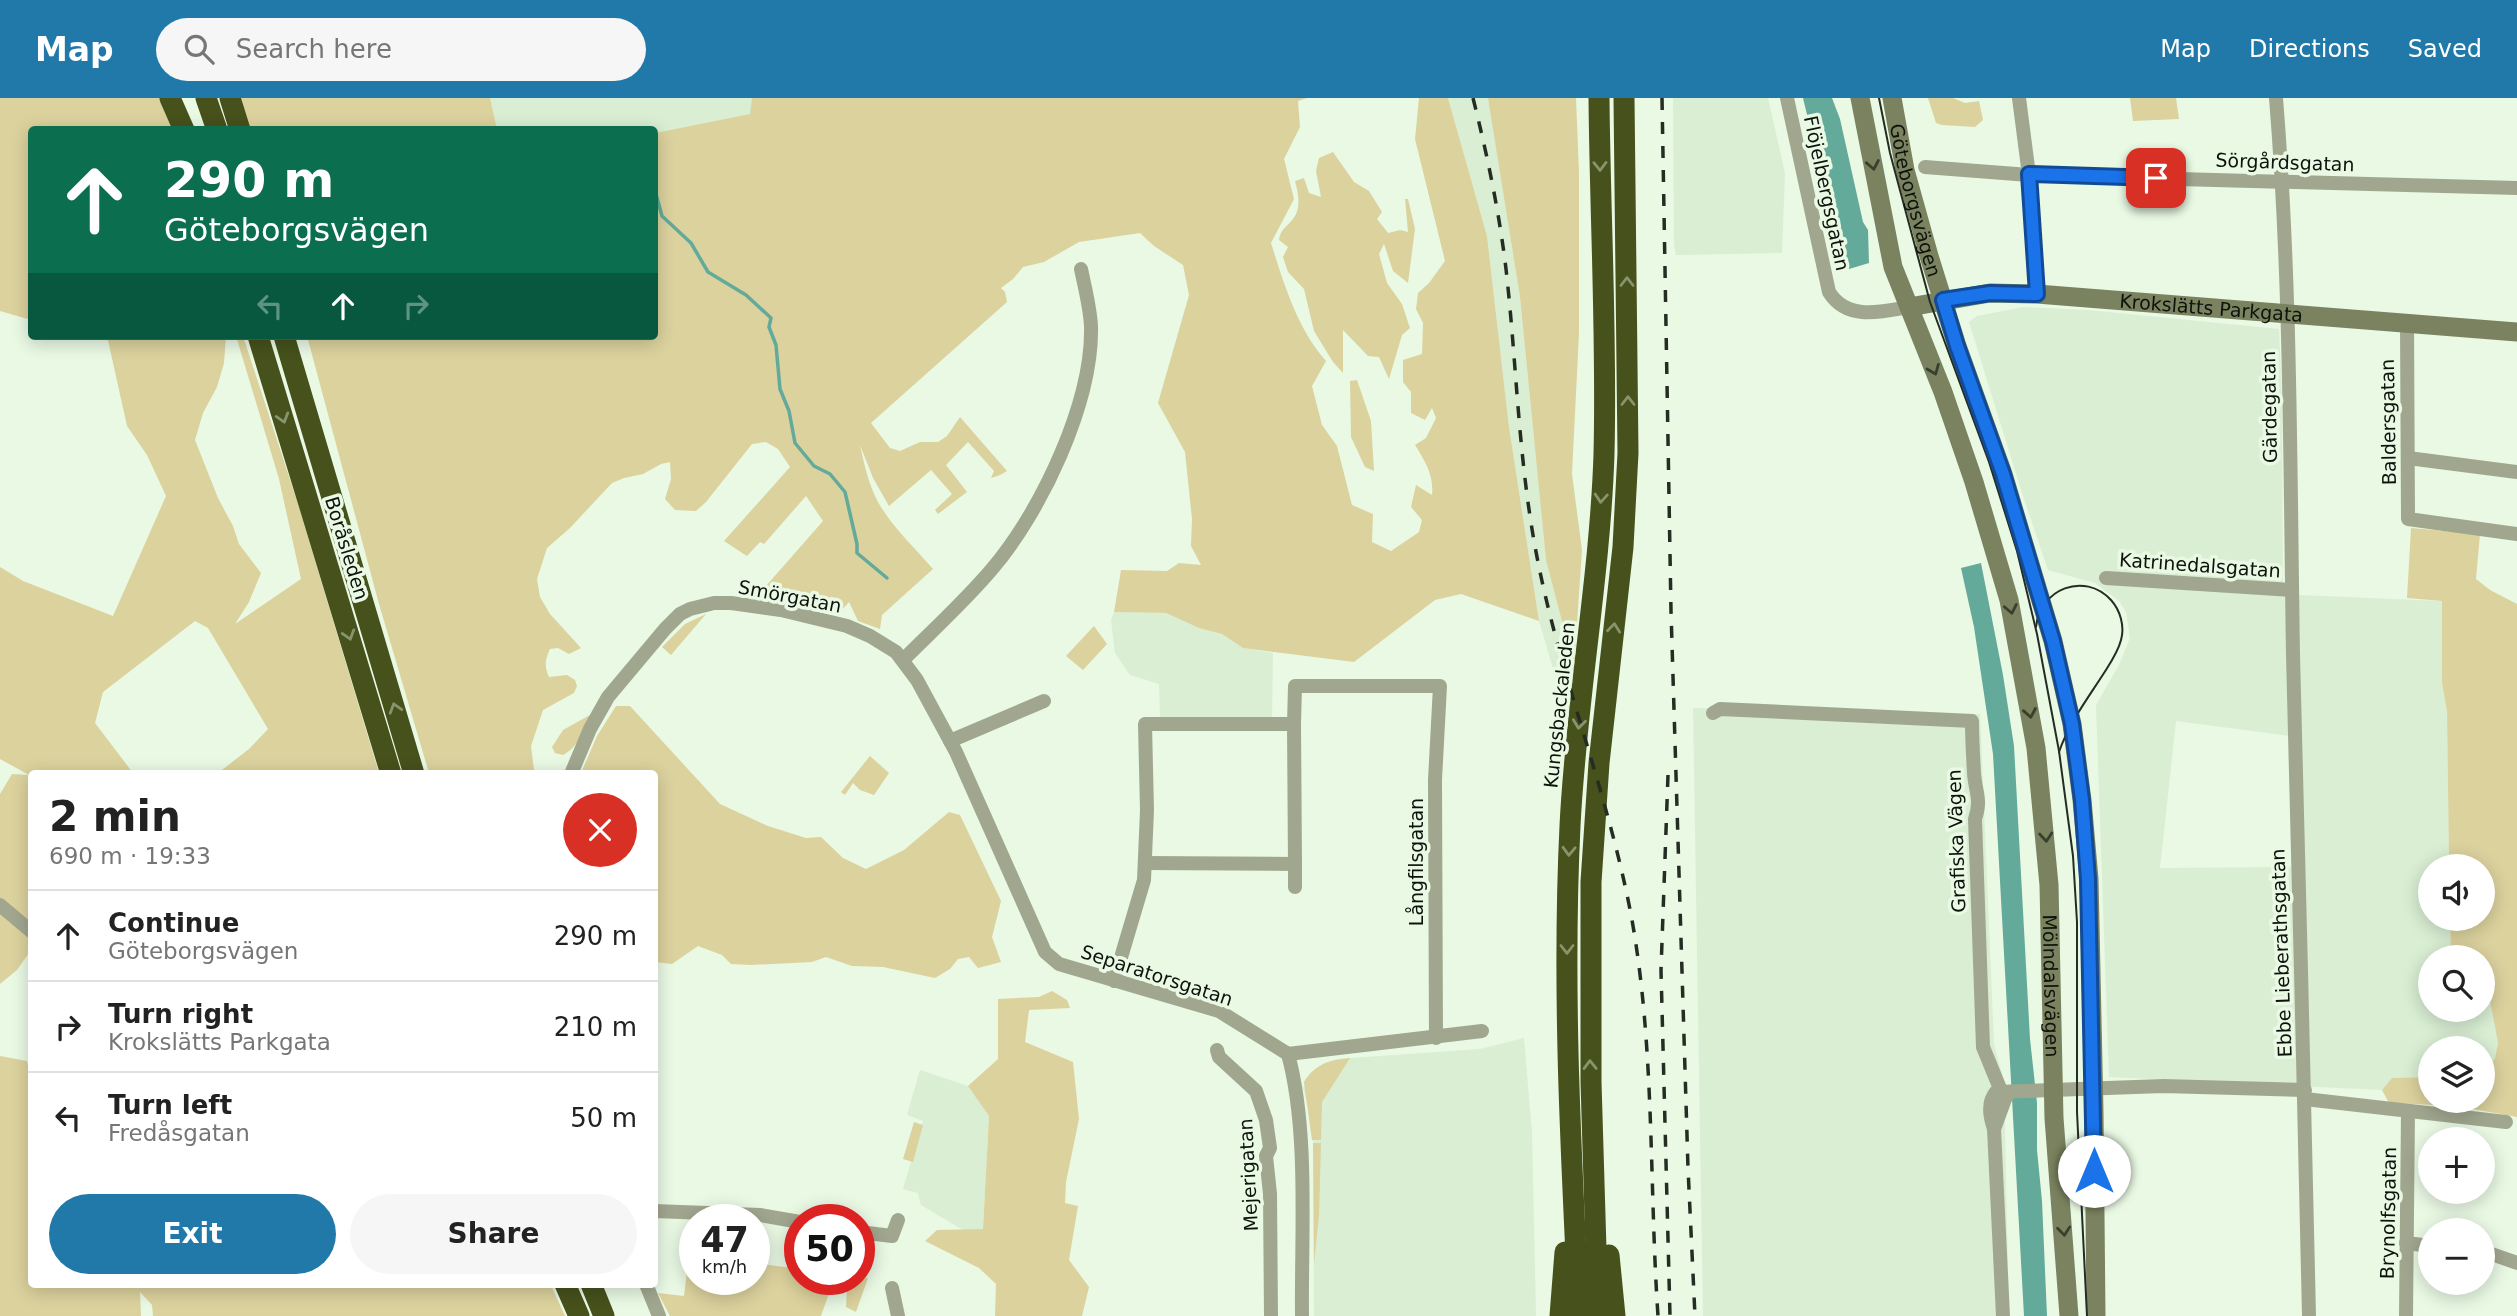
<!DOCTYPE html>
<html lang="en">
<head>
<meta charset="utf-8">
<style>
	body { margin:0; font-family:"DejaVu Sans",sans-serif; background:#f6f6f6; color:#222; height:100vh; display:flex; flex-direction:column; font-size:26px; white-space:nowrap }
	* { box-sizing:border-box; margin:0 }
	p { font-size:23px; color:#767676 }
	.icon { flex:none; width:38px; height:38px; fill:none; stroke:currentColor; stroke-width:2; stroke-linecap:round; stroke-linejoin:round }
	.map { position:relative; flex:1; overflow:hidden }
	.drawer { position:absolute; left:28px; top:672px; width:630px; height:518px; display:flex; flex-direction:column; background:#fff; border-radius:7px; box-shadow:0 4px 18px #0003 }
	.drawer>* { flex:none }
	.hud { position:absolute; left:28px; top:28px; width:630px; height:214px; border-radius:7px; box-shadow:0 4px 18px #0003; background:#0b6e4f; color:#fff; overflow:hidden }
	.tools { position:absolute; left:2418px; top:756px; display:grid; gap:14px }
	.tools a { display:grid; place-items:center; width:77px; height:77px; border-radius:50%; background:#fff; box-shadow:0 4px 18px #0003; font-size:35px }
	.speed { position:absolute; left:679px; top:1106px; display:flex; gap:14px; font-size:35px; font-weight:700; text-align:center }
	.speed>* { display:grid; place-content:center; width:91px; height:91px; border-radius:50%; background:#fff; box-shadow:0 4px 18px #0003; line-height:1 }
	.speed small { font-size:18px; font-weight:400 }
	.speed .limit { border:10px solid #d22; background:#fff; color:#111 }
	.pin { position:absolute; display:grid; place-items:center; width:60px; height:60px; color:#fff; margin:-30px; border-radius:14px; box-shadow:0 4px 10px #0006 }
	.me { position:absolute; width:77px; margin:-38px; rotate:0deg; stroke-linejoin:round; filter:drop-shadow(0 0 5px #0008) }
	.turn { display:flex; align-items:center; gap:24px; height:147px; padding:0 21px; font-size:32px }
	.turn .icon { width:91px; height:91px; stroke-width:2.5 }
	.turn b { display:block; font-size:49px; line-height:60px }
	.lanes { display:flex; align-items:center; height:66px; padding:0 21px; background:#0003; justify-content:center; gap:35px; direction:ltr }
	.lanes .off { opacity:.35 }
	.round { display:grid; place-items:center; flex:none; width:74px; height:74px; border-radius:37px; background:#f6f6f6 }
	.overview { display:flex; align-items:center; justify-content:space-between; height:119px; padding:0 21px }
	h1 { font-size:42px; font-weight:800; line-height:52px }
	.button { display:flex; gap:14px; margin-top:auto; padding:14px 21px }
	.button a { flex:1; height:80px; border-radius:42px; background:#2079a8; color:#fff; font-size:28px; font-weight:800; line-height:80px; text-align:center }
	.button a+a { background:#f6f6f6; color:#222 }
	ul { padding:0; list-style:none }
	li { display:flex; align-items:center; gap:21px; height:91px; padding:0 21px; border-top:2px solid #e0e0e0 }
	li div { flex:1 }
	li b { display:block; font-size:26px }
	li em { font-style:normal }
	header { display:flex; align-items:center; gap:42px; box-sizing:border-box; height:98px; padding:0 35px; background:#2079a8; color:#fff }
	header strong { font-size:33px }
	nav { display:flex; gap:38px; margin-inline-start:auto; font-size:24px }
	.search { width:490px; height:63px; background:#f6f6f6; display:flex; align-items:center; gap:18px; box-sizing:border-box; padding:0 24px; border-radius:38px; color:#767676; font-size:26px }
	.map>svg:first-child { display:block }
	.built { fill:#d9eed3; fill-rule:evenodd }
	.green { fill:#dcd29e }
	.water { fill:#63aa9a }
	.lines { fill:none; stroke-linecap:round; stroke-linejoin:round }
	.stream { stroke:#63aa9a; stroke-width:3.5 }
	.street { stroke:#a1a78f; stroke-width:14 }
	.secondary { stroke:#7a825f; stroke-width:19 }
	.highway { stroke:#47511c; stroke-width:21 }
	.tram { stroke:#252c23; stroke-width:2 }
	.rail { stroke:#252c23; stroke-width:3.5; stroke-dasharray:12 12; stroke-linecap:butt }
	.oneway { stroke:#393f2d }
	.oneway2 { stroke:#88946c }
	.route-casing { stroke:#114b97; stroke-width:18 }
	.route { stroke:#1a73e8; stroke-width:12 }
	.labels { text-anchor:middle; dominant-baseline:central; stroke-width:7; stroke-linejoin:round; paint-order:stroke }
	.street-label { font-size:19px; fill:#0d130c; stroke:#e9f9e4 }
</style>
</head>
<body>
<header>
<strong>Map</strong>
<div class="search"><svg class="icon" aria-label="search" viewBox="0 0 24 24"><circle cx="10" cy="10" r="6"/><path d="M15 15l6 6"/></svg>Search here</div>
<nav><a>Map</a><a>Directions</a><a>Saved</a></nav>
</header>
<div class="map">
<svg width="2517" height="1218" viewBox="0 0 2517 1218">
	<rect width="100%" height="100%" fill="#e9f9e4"/>
	<!-- built -->
	<g class="built">
		<path d="M490,0H752L751,16L655,35L654,32L497,31Z"/>
		<path d="M1448,0H1488L1492,21L1520,199L1546,462L1574,570L1569,625L1539,523L1509,329L1487,138Z"/>
		<path d="M1673,0H1768L1785,75L1782,155L1676,157L1674,147Z"/>
		<path d="M2023,209L2088,212L2279,231L2282,299L2283,491L2298,497L2442,503V585L2447,613L2449,768H2431V821H2450L2451,859H2431V912H2483V890L2490,903L2498,945L2495,960L2490,969L2483,972V950H2431V979L2393,980L2382,992L2109,979L2096,607L2119,567L2130,540L2126,514L2119,503L2095,485L2048,472L2022,395L1969,224L1977,218ZM2176,623L2290,638L2291,769L2160,770Z"/>
		<path d="M1114,514L1166,515L1199,530L1222,536L1243,550L1273,555L1272,622L1160,621L1159,586L1130,577L1115,555L1111,522Z"/>
		<path d="M1693,610L1980,616L1994,946L2003,980L2005,1031L2009,1218H1703Z"/>
		<path d="M1524,940L1532,1035L1536,1218H1314L1313,1045L1310,1017L1303,990L1309,976L1324,965L1337,961L1480,951Z"/>
		<path d="M920,972L968,988L989,1018L983,1131L963,1132L921,1107L918,1095L903,1091L923,1023L907,1017Z"/>
	</g>
	<!-- green -->
	<g class="green">
		<path d="M0,0H160L173,31L32,32L31,222L0,213Z"/>
		<path d="M240,0H490L497,31H250Z"/>
		<path d="M752,0H1307L1298,3L1300,29L1284,61L1294,101L1271,145C1284,186 1297,230 1326,263L1312,288L1322,327L1337,348L1352,407L1373,416L1372,444L1391,453L1419,434L1422,422L1411,409L1416,387L1432,397C1434,377 1425,363 1415,347L1426,340L1436,320L1432,310L1425,322L1411,315V294L1403,284V262L1422,256L1423,225L1416,211L1418,195L1429,185L1445,163L1415,41L1419,0H1448L1487,138L1509,329L1539,523L1461,496L1435,502L1354,564L1243,550L1222,536L1199,530L1166,515L1114,514L1121,472L1167,473L1179,465L1201,467L1191,448L1192,421L1185,354L1158,305L1189,197L1183,167L1154,148L1140,135L1079,144L1044,164L1023,169L1013,181L1001,190L1005,194L1007,204L871,325L890,350L900,353L920,344H938L947,338L960,319L1007,373L1000,377L991,380L994,373L968,344L946,367L967,394L938,416L935,412L952,396L931,372L889,408L873,380L860,347C864,366 869,387 878,404C892,429 915,450 933,471L882,517L880,531L858,523L849,504L841,513L759,496L823,423L806,398L764,446L760,444L747,458L724,443L790,369L778,351L766,344L752,346L706,404L696,413L675,412L665,401L671,381L670,364L661,366L643,376L624,380L612,385L570,430L547,450L537,481L540,499L550,516L581,550L569,556L558,550L550,551C545,562 544,568 549,579L567,577L575,582L577,588L574,595L543,612L531,648L534,672L541,675H429L379,506L307,238H654L655,35L750,16Z"/>
		<path d="M1488,0H1576L1579,74V235L1572,376L1582,452L1574,570L1546,462L1520,199Z"/>
		<path d="M1928,0H1953L1965,5L1979,3L1983,22L1975,29L1942,27L1936,25Z"/>
		<path d="M2130,0H2176L2179,21L2133,23Z"/>
		<path d="M1333,54L1354,84L1369,93L1382,114L1377,121L1388,135L1400,132L1408,134L1405,101H1408L1415,131L1408,185L1393,173L1384,146L1379,156L1387,185L1402,206L1410,230L1402,237L1389,281L1379,259L1368,258L1343,232V275L1333,264L1314,233L1304,191L1288,174L1283,159L1288,149L1279,142C1280,130 1290,127 1295,118C1301,108 1298,94 1295,83L1304,80L1309,95L1321,99L1316,73L1319,60Z"/>
		<path d="M107,238H226L224,265L217,289L203,315L195,342L218,400L233,428L239,446L261,475L249,504L235,526L301,481L279,381L236,238H243L298,406L379,675H218L249,651L268,631L208,530L195,523L103,594L95,625L133,675L32,676L31,852L17,872L0,886V696L12,676L29,677L0,661V469L23,483L113,518L166,398L147,357L127,328Z"/>
		<path d="M1357,282L1371,323L1374,373L1365,369L1351,339L1350,283Z"/>
		<path d="M2411,430L2480,436L2476,481L2490,492L2517,506V1019L2456,1008L2389,1005L2382,992L2392,980L2431,979V1003H2483V972L2490,969L2495,960L2498,945L2490,903L2483,890V859H2451L2450,821H2483V768H2449L2447,613L2442,585V503L2407,500Z"/>
		<path d="M706,516L671,557L662,549L685,526Z"/>
		<path d="M1094,528L1107,546L1083,572L1066,558Z"/>
		<path d="M616,608H630L720,706L768,728L806,740L821,739L843,760L866,771L904,752L949,714L960,717L1001,803L992,839L1001,864L978,870L969,859L958,861L950,871L935,880L883,869L852,868L826,859L812,864L751,867L731,866L722,857L698,848L672,866L655,864L654,676L581,675L597,638Z"/>
		<path d="M590,617C586,631 577,650 563,657L555,655L552,649L563,632Z"/>
		<path d="M870,658L889,675L874,697L860,692L853,685L845,697L841,694Z"/>
		<path d="M1052,893L1067,902L1070,910L1029,912L1025,944L1073,964L1079,1021L1066,1084L1065,1105L1078,1108L1069,1162L1089,1189L1082,1218H995L996,1186L979,1170L925,1143L937,1132L983,1131L989,1018L968,988L998,961V901L1039,899Z"/>
		<path d="M0,958L27,963L31,977L32,1186L551,1187L565,1218H153L152,1207L140,1194L141,1218H0Z"/>
		<path d="M1350,960L1322,1004L1321,1042H1312L1304,984C1315,966 1330,962 1350,960Z"/>
		<path d="M914,1024L923,1027L913,1064L903,1061Z"/>
		<path d="M1313,1045H1321L1319,1117L1314,1166Z"/>
		<path d="M689,1157L695,1158V1181H754V1165L800,1171V1181H859V1178L868,1180L856,1214L846,1209L847,1190L843,1186L833,1184L821,1218H670L658,1195L684,1198Z"/>
	</g>
	<!-- water -->
	<g class="water">
		<path d="M1803,0H1832L1840,21L1863,124L1868,132L1869,165L1849,171L1836,145L1825,103L1817,58Z"/>
		<path d="M1981,465L2003,577L2014,648L2030,941L2037,1005V1052L2042,1103L2047,1218H2024L1993,656L1974,529L1961,470Z"/>
	</g>
	<g class="lines">
		<!-- stream -->
		<path class="stream" d="M654,89L662,118L691,145L708,174L746,197L771,220L769,229L776,247L780,291L789,313L795,345L814,368L830,376L845,394L857,446V455L887,480"/>
		<!-- street -->
		<g class="street">
			<path d="M1787,0L1829,194C1847,223 1881,214 1909,209"/>
			<path d="M2019,0L2029,77L2037,196"/>
			<path d="M2276,0C2291,185 2290,372 2293,557C2298,777 2305,998 2309,1218"/>
			<path d="M1925,69L2029,77L2517,90"/>
			<path d="M2407,226L2408,421L2517,436"/>
			<path d="M2408,360L2517,374"/>
			<path d="M2106,480L2292,492"/>
			<path d="M903,562C933,532 965,503 992,471C1041,414 1093,304 1091,228C1090,209 1085,190 1081,171"/>
			<path d="M1713,615L1720,611L1972,623C1972,640 1973,658 1974,675C1975,693 1982,701 1975,721L1983,949L2001,993"/>
			<path d="M1294,626L1295,588H1440L1435,682L1436,940"/>
			<path d="M950,643L1044,603"/>
			<path d="M571,676L590,631L608,599L665,531L680,516L690,511L714,505H731L781,512L847,528L870,538L896,554L917,582L956,654L1045,854L1059,866L1219,913L1288,956L1482,933"/>
			<path d="M1146,765L1295,766V789"/>
			<path d="M0,807L32,834"/>
			<path d="M1114,883L1144,782L1147,712L1145,626H1294L1295,766"/>
			<path d="M1217,952L1219,959L1256,993L1266,1022L1270,1050L1266,1058L1270,1096L1271,1218"/>
			<path d="M1288,956C1309,1033 1301,1137 1302,1218"/>
			<path d="M2305,1001L2506,1024"/>
			<path d="M1994,1031L2005,1001L2010,994"/>
			<path d="M654,1113L760,1117L800,1124"/>
			<path d="M859,1134L892,1138L898,1122"/>
			<path d="M2406,1145L2431,1148"/>
			<path d="M2483,1153L2517,1165"/>
			<path d="M646,1186L659,1218"/>
			<path d="M892,1190L898,1218"/>
			<path d="M2003,1218L1994,1031C1990,1019 1987,1005 1996,994L2163,988L2305,992"/>
			<path d="M2406,1218L2408,1013"/>
		</g>
		<!-- secondary -->
		<g class="secondary">
			<path id="s1" d="M1860,0L1893,169L1943,294L1974,384L2009,502L2036,650L2049,787L2054,1020L2069,1218"/>
			<path id="s2" d="M1892,0L1905,72L1929,158L1957,248L2003,376L2053,543L2072,626L2082,702L2089,781L2094,1014L2096,1218"/>
			<path id="s3" d="M1909,209L1990,195L2037,196L2517,234"/>
		</g>
		<!-- highway -->
		<g class="highway">
			<path d="M170,0L184,32"/>
			<path d="M206,0L217,32"/>
			<path d="M230,0L240,32"/>
			<path d="M258,238L391,676"/>
			<path d="M284,238L414,676"/>
			<path d="M1609,1157L1615,1218"/>
			<path d="M565,1186L579,1218"/>
			<path d="M591,1186L604,1218"/>
			<path d="M1560,1218L1565,1154"/>
			<path d="M1579,1218C1571,1055 1562,891 1570,728C1576,603 1600,480 1604,356C1607,237 1600,118 1599,0"/>
			<path d="M1598,1218L1591,984V784L1599,665L1623,449L1628,355L1624,0"/>
		</g>
		<!-- tram -->
		<g class="tram">
			<path d="M1879,0L1890,55L1930,204L1989,364L2017,453L2037,536L2059,653L2073,758L2077,824V1014L2087,1218"/>
			<path d="M2036,529C2040,491 2084,473 2111,502C2120,512 2125,528 2121,542C2118,554 2111,564 2104,575C2088,600 2069,625 2059,654"/>
		</g>
		<!-- rail -->
		<g class="rail">
			<path d="M1473,0C1487,56 1499,113 1506,171C1516,259 1518,349 1533,437C1555,568 1608,691 1632,822C1655,952 1649,1086 1658,1218"/>
			<path d="M1662,0L1671,513L1688,1070L1695,1218"/>
			<path d="M1668,677L1661,872L1670,1218"/>
		</g>
	</g>
	<!-- one-way arrows -->
	<defs><path id="oneway-chevron" d="M-2-3.5L2.5 0L-2 3.5" fill="none" stroke-width="1.6" stroke-linecap="round" stroke-linejoin="round" transform="scale(1.75)"/></defs>
	<g class="oneway">
		<use href="#oneway-chevron" transform="translate(1873 67) rotate(79)"/>
		<use href="#oneway-chevron" transform="translate(1934 272) rotate(68)"/>
		<use href="#oneway-chevron" transform="translate(2011 511) rotate(79)"/>
		<use href="#oneway-chevron" transform="translate(2030 615) rotate(80)"/>
		<use href="#oneway-chevron" transform="translate(2046 739) rotate(85)"/>
		<use href="#oneway-chevron" transform="translate(2064 1133) rotate(84)"/>
	</g>
	<g class="oneway2">
		<use href="#oneway-chevron" transform="translate(1600 68) rotate(89)"/>
		<use href="#oneway-chevron" transform="translate(1627 184) rotate(-90)"/>
		<use href="#oneway-chevron" transform="translate(1628 303) rotate(-90)"/>
		<use href="#oneway-chevron" transform="translate(283 320) rotate(73)"/>
		<use href="#oneway-chevron" transform="translate(1601 400) rotate(94)"/>
		<use href="#oneway-chevron" transform="translate(1614 530) rotate(-84)"/>
		<use href="#oneway-chevron" transform="translate(349 537) rotate(73)"/>
		<use href="#oneway-chevron" transform="translate(395 610) rotate(-107)"/>
		<use href="#oneway-chevron" transform="translate(1579 626) rotate(97)"/>
		<use href="#oneway-chevron" transform="translate(1569 753) rotate(92)"/>
		<use href="#oneway-chevron" transform="translate(1567 851) rotate(90)"/>
		<use href="#oneway-chevron" transform="translate(1590 967) rotate(-91)"/>
	</g>
	<g class="lines">
		<!-- route casing -->
		<g class="route-casing">
			<path id="route" d="M2094,1073L2088,781L2082,702L2072,626L2053,543L2003,376L1957,248L1943,202L1990,195L2037,196L2029,76L2156,80"/>
		</g>
		<!-- route -->
		<use href="#route" class="route"/>
	</g>
	<g class="labels">
		<!-- street labels -->
		<g class="street-label">
			<text transform="translate(2285 64) rotate(2)">Sörgårdsgatan</text>
			<text transform="translate(1827 95) rotate(78)">Flöjelbergsgatan</text>
			<text stroke="none"><textPath href="#s2" startOffset="105">Göteborgsvägen</textPath></text>
			<text stroke="none"><textPath href="#s3" startOffset="304">Krokslätts Parkgata</textPath></text>
			<text transform="translate(2269 309) rotate(-91)">Gärdegatan</text>
			<text transform="translate(2388 324) rotate(-91)">Baldersgatan</text>
			<text transform="translate(347 450) rotate(73)">Boråsleden</text>
			<text transform="translate(2200 467) rotate(4)">Katrinedalsgatan</text>
			<text transform="translate(790 498) rotate(11)">Smörgatan</text>
			<text transform="translate(1559 607) rotate(-84)">Kungsbackaleden</text>
			<text transform="translate(1956 743) rotate(-92)">Grafiska Vägen</text>
			<text transform="translate(1416 764) rotate(-90)">Långfilsgatan</text>
			<text transform="translate(2281 855) rotate(-92)">Ebbe Lieberathsgatan</text>
			<text transform="translate(1157 877) rotate(18)">Separatorsgatan</text>
			<text stroke="none"><textPath href="#s1" startOffset="914">Mölndalsvägen</textPath></text>
			<text transform="translate(1248 1077) rotate(-93)">Mejerigatan</text>
			<text transform="translate(2388 1115) rotate(-89)">Brynolfsgatan</text>
		</g>
	</g>
</svg>
<div class="tools">
<a><svg class="icon" aria-label="sound" viewBox="0 0 24 24"><path d="M4 9h4l5-4v14l-5-4H4zM17 9q2 3 0 6"/></svg></a>
<a><svg class="icon" aria-label="search" viewBox="0 0 24 24"><circle cx="10" cy="10" r="6"/><path d="M15 15l6 6"/></svg></a>
<a><svg class="icon" aria-label="layers" viewBox="0 0 24 24"><path d="M12 4l9 5-9 5-9-5zM3 14l9 5 9-5"/></svg></a>
<a>+</a>
<a>−</a>
</div>
<div class="speed"><div>47<small>km/h</small></div><div class="limit">50</div></div>
<div class="pin" style="left:2156px;top:80px;background:#d93025"><svg class="icon" aria-label="arrive" viewBox="0 0 24 24"><path d="M6 21V4h12l-3 4 3 4H6"/></svg></div>
<svg class="me" style="left:2094px;top:1073px" viewBox="-20 -20 40 40"><circle r="19" fill="#fff"/><path d="M0-13L10 11 0 6-10 11z" fill="#1a73e8"/></svg>
<div class="hud">
<div class="turn"><svg class="icon" aria-label="ahead" viewBox="0 0 24 24"><path d="M12 20V5M6 11l6-6 6 6"/></svg><div><b>290 m</b>Göteborgsvägen</div></div>
<div class="lanes"><svg class="icon off" aria-label="left" viewBox="0 0 24 24"><path d="M17 20v-9H6M10 6l-5 5 5 5"/></svg><svg class="icon" aria-label="ahead" viewBox="0 0 24 24"><path d="M12 20V5M6 11l6-6 6 6"/></svg><svg class="icon off" aria-label="right" viewBox="0 0 24 24"><path d="M7 20v-9h11M14 6l5 5-5 5"/></svg></div>
</div>
<section class="drawer">
<div class="overview"><div><h1>2 min</h1><p>690 m · 19:33</p></div><a class="round" style="background:#d93025;color:#fff"><svg class="icon" aria-label="close" viewBox="0 0 24 24"><path d="M6 6l12 12M18 6L6 18"/></svg></a></div>
<ul>
<li><svg class="icon" aria-label="ahead" viewBox="0 0 24 24"><path d="M12 20V5M6 11l6-6 6 6"/></svg><div><b>Continue</b><p>Göteborgsvägen</p></div><em>290 m</em></li>
<li><svg class="icon" aria-label="right" viewBox="0 0 24 24"><path d="M7 20v-9h11M14 6l5 5-5 5"/></svg><div><b>Turn right</b><p>Krokslätts Parkgata</p></div><em>210 m</em></li>
<li><svg class="icon" aria-label="left" viewBox="0 0 24 24"><path d="M17 20v-9H6M10 6l-5 5 5 5"/></svg><div><b>Turn left</b><p>Fredåsgatan</p></div><em>50 m</em></li>
</ul>
<div class="button"><a>Exit</a><a>Share</a></div>
</section>
</div>
</body>
</html>
